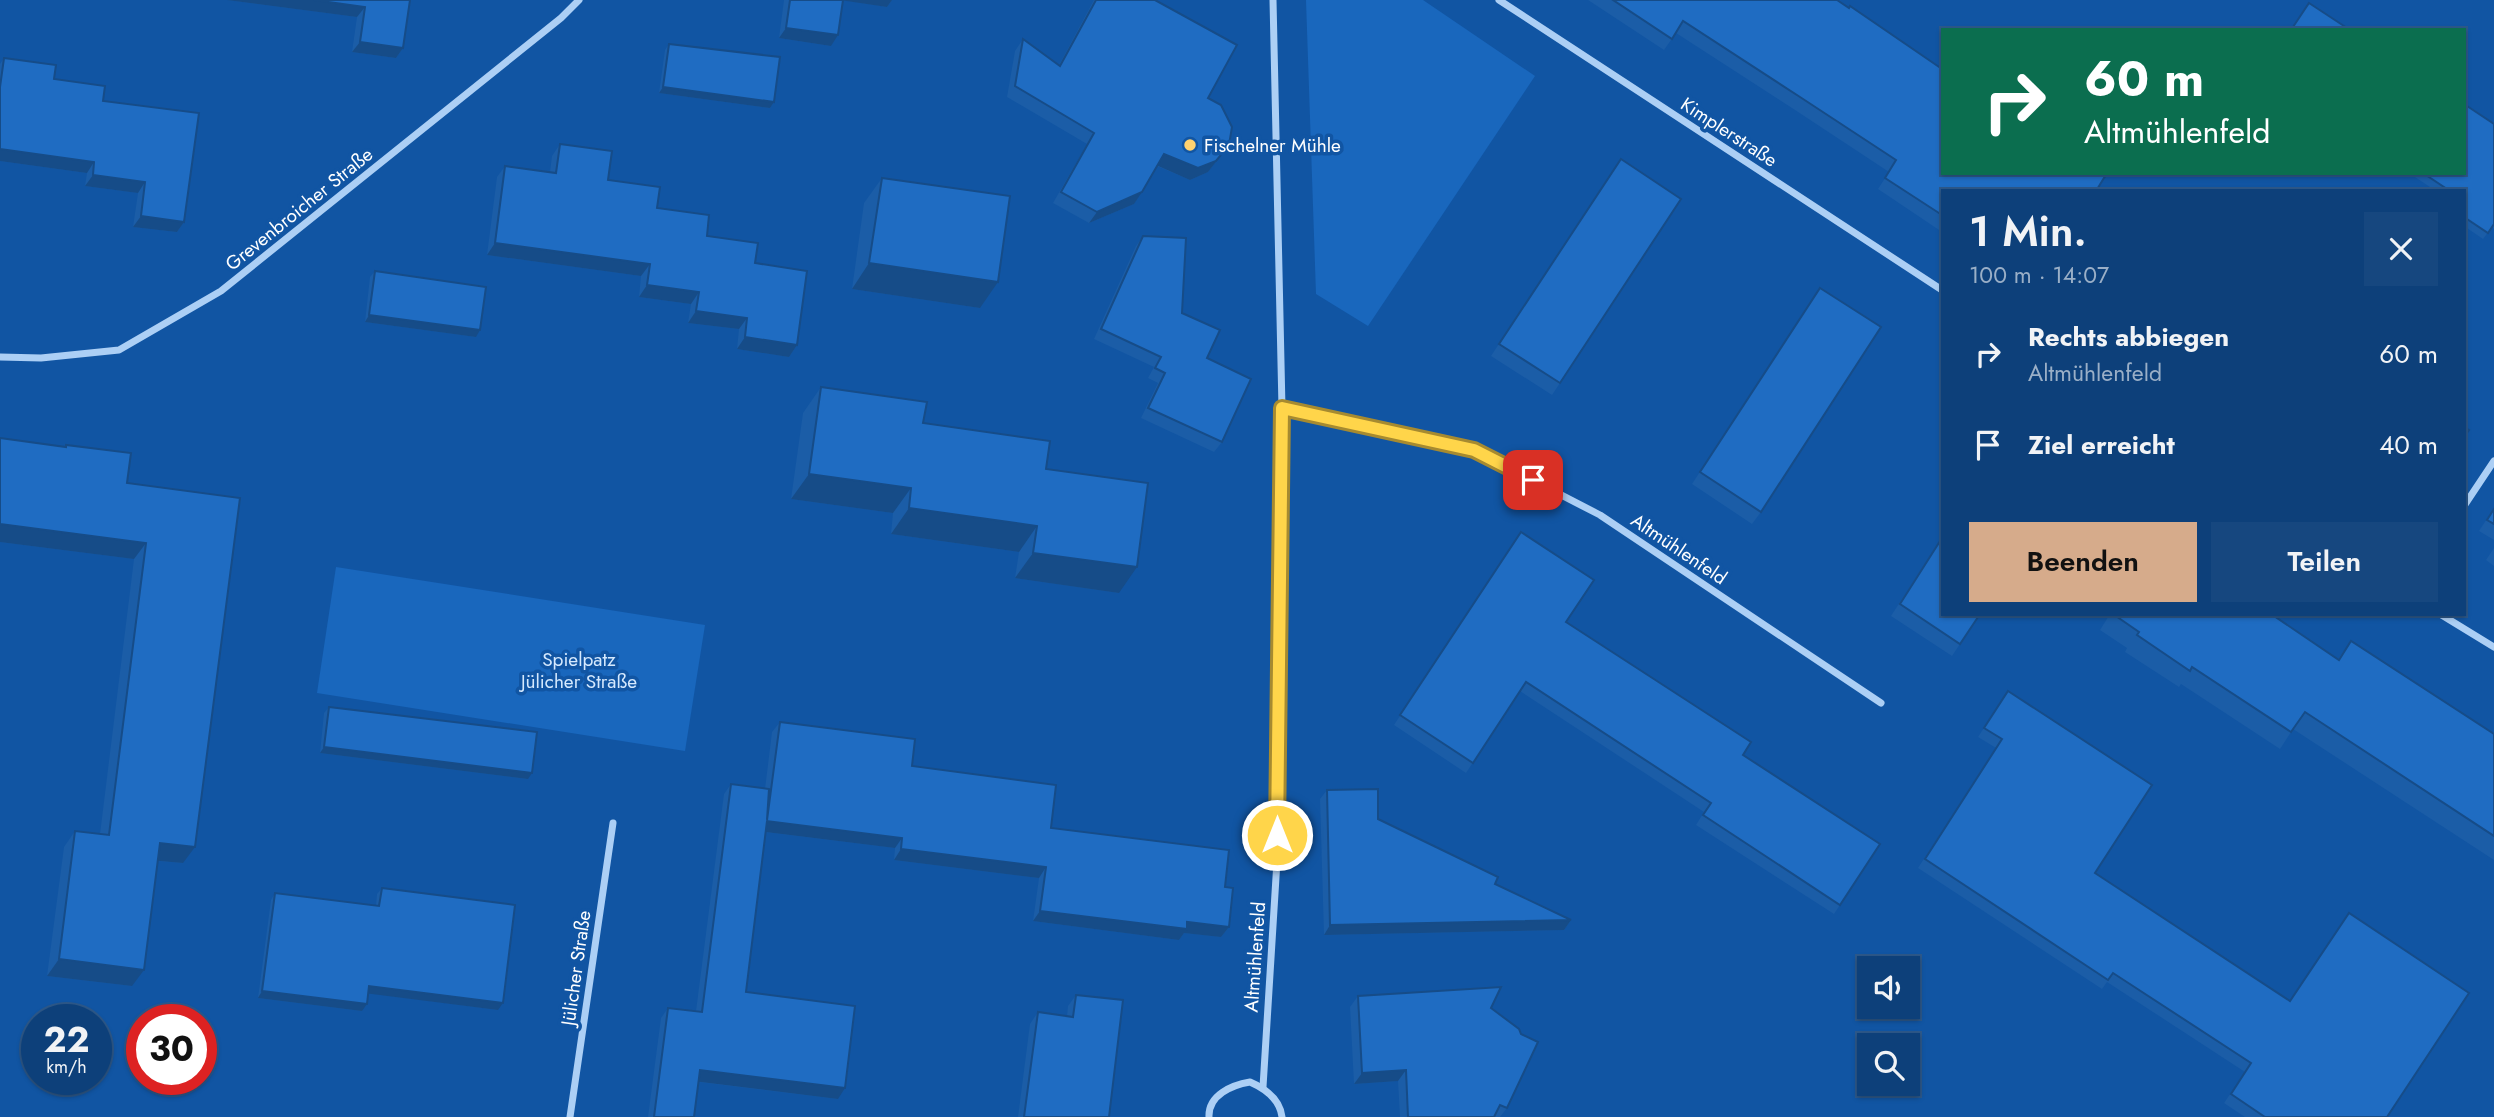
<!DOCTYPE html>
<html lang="de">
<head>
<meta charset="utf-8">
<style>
	body { margin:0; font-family:Jost,sans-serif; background:#16477f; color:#f1f3f6; height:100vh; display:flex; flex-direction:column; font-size:26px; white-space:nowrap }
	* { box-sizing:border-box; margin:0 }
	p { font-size:23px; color:#9aafc7 }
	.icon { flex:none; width:38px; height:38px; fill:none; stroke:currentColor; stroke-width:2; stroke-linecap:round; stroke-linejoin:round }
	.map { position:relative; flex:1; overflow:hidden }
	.sheet { position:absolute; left:1941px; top:189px; width:525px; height:427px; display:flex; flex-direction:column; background:#0d407a; border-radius:0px; box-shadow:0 2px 5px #0004,0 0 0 2px #2d598b }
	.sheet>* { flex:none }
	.guide { position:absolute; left:1941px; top:28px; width:525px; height:147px; border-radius:0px; box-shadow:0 2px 5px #0004,0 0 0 2px #2d598b; background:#0b6e4f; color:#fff; overflow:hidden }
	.tools { position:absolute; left:1857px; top:956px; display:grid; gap:14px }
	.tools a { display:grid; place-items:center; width:63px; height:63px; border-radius:0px; background:#0d407a; box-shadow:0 2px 5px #0004,0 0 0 2px #2d598b; font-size:35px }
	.speed { position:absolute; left:21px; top:1004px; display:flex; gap:14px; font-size:35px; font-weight:700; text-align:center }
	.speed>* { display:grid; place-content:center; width:91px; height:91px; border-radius:50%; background:#0d407a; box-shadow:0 2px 5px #0004,0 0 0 2px #2d598b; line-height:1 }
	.speed small { font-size:18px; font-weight:400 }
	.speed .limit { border:10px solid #d22; background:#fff; color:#111 }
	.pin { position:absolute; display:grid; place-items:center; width:60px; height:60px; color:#fff; margin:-30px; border-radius:14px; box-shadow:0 4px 10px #0006 }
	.me { position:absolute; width:77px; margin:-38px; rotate:0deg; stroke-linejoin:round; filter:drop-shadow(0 0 5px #0008) }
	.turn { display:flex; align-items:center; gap:24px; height:147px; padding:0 28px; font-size:32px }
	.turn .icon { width:91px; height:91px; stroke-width:2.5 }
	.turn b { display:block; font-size:49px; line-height:60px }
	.round { display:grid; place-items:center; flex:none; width:74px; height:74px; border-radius:0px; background:#16477f }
	.overview { display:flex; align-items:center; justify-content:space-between; height:119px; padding:0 28px }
	h1 { font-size:42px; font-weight:600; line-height:52px }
	.button { display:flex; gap:14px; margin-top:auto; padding:14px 28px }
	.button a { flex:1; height:80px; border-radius:0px; background:#d6ab8b; color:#111; font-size:28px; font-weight:600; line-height:80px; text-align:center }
	.button a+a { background:#16477f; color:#f1f3f6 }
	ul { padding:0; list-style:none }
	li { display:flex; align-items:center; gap:21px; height:91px; padding:0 28px }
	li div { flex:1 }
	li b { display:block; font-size:26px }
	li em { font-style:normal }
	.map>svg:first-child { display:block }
	.green { fill:#1967bd }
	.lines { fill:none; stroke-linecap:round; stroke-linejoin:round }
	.minor { stroke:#accff5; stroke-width:7 }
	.wall { fill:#1b5da7 }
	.shaded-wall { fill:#164c88 }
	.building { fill:#1f6cc2; stroke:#164c88; stroke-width:2 }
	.route-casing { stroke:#a68a30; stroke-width:18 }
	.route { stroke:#ffd54a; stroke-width:12 }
	.poi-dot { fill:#ffd270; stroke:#1155a3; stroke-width:2.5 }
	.labels { text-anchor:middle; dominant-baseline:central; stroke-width:7; stroke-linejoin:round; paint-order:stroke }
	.street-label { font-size:19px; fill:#fff; stroke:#1155a3 }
	.poi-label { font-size:19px; fill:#fff; stroke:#1155a3; text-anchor:start }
	.park-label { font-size:19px; fill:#d5e9fe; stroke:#1155a3 }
</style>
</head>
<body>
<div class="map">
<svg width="2494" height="1117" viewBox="0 0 2494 1117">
	<rect width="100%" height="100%" fill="#1155a3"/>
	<!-- green -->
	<g class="green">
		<path d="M1306,0H1423L1535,76L1368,326L1316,294Z"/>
		<path d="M336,567L705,625L685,751L317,693Z"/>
	</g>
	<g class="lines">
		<!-- minor -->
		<g class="minor">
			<path d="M1499,0L1942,290"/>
			<path d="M0,357L41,358L119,350L221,291L561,18L579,0"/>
			<path d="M1282,408L1474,450L1600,515L1881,703"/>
			<path d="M2464,506L2494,461"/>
			<path d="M2440,614L2494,647"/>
			<path d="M1263,1087L1277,861L1282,408L1273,0"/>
			<path d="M570,1117L613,823"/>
			<path d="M1209,1117C1208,1095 1232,1085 1250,1082C1266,1089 1280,1099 1282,1117"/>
		</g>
	</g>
	<!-- wall -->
	<g class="wall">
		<path d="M227,0H410L403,48L396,58L352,52L357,17Z"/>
		<path d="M784,0H892L887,7L843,0L831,46L779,38Z"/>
		<path d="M1094,0H1155L1208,98L1229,145L1208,172L1190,180L1157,166L1134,204L1089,223L1053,203L1087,144L1007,97L1015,51L1023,39L1059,65Z"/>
		<path d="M1588,0H1837L1942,191V232L1878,189L1889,172L1792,108L1676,33L1664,50Z"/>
		<path d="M669,44L774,102L770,108L659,93L665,50Z"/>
		<path d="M4,58L103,101L184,222L177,232L133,227L138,193L85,186L87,173L0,161V64Z"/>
		<path d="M2494,124V229L2492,227L2483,239L2464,226V191H2436L2409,173H2464Z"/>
		<path d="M560,144L608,180L755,263L797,345L789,357L737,349L739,329L688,323L691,304L639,297L641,276L487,255L497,177L505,166L550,172L552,156Z"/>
		<path d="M1613,171L1560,383L1552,395L1491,356Z"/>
		<path d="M882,178L980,308L852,289L864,203Z"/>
		<path d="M1143,236L1207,358L1222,442L1214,452L1141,418L1158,383L1148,378L1154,367L1094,339L1136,246Z"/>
		<path d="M375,271L476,337L365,322L370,277Z"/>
		<path d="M1812,300L1761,512L1752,524L1692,484Z"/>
		<path d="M821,387L1046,469L1119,593L1015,578L1019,552L891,534L893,513L791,499L803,413Z"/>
		<path d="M0,438L64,447L66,445L127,483L240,498L183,863L158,861L132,986L47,976L64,847L75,831L100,834L134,559L0,542Z"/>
		<path d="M2494,508V540L2479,531Z"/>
		<path d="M1521,532L1566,622L1743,755L1880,844L1834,914L1696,825L1704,812L1520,691L1466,773L1394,725Z"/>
		<path d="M1942,537L1980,614L1952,656L1891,616Z"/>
		<path d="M2494,548V566L2486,560Z"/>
		<path d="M2110,614H2271L2338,659L2351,641L2494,734V860L2293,729L2280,749L2181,684L2179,687L2125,652L2127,648L2100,630Z"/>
		<path d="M2008,691L2095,873L2387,1117H2245L2224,1103L2245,1072L2107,982L2102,989L1918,868L1996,748L1978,737Z"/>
		<path d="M329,707L528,779L320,753L324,713Z"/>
		<path d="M780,722L912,766L1051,828L1225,887L1229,927L1221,937L1184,933L1179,940L1033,921L1039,878L894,860L895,848L765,832L746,992L838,1099L699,1082L694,1117H648L661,1018L668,1008L696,1011L724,794L731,784L765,789L772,732Z"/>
		<path d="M1327,790L1495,884L1571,920L1564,930L1324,935L1320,799Z"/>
		<path d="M382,888L498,1010L368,993L362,1011L258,998L271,900L275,893L376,906L377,894Z"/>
		<path d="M1076,995L1109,1117H1018L1030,1024L1038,1012L1067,1016L1068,1006Z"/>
		<path d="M1358,996L1491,1008L1507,1108L1500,1117H1400L1398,1081L1354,1084L1350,1007Z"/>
	</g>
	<!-- shaded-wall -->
	<g class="shaded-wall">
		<path d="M227,0H314L365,7L357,17Z"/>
		<path d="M840,0H892L887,7Z"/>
		<path d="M786,28L838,35L831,46L779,38Z"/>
		<path d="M360,42L403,48L396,58L352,52Z"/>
		<path d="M663,87L774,102L770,108L659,93Z"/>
		<path d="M1229,145L1208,172L1190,180L1156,165L1164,154Z"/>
		<path d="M0,149L94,162L87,173L0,161Z"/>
		<path d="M93,175L145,182L138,193L85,186Z"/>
		<path d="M1142,192L1134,204L1089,223L1097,212Z"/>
		<path d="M141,216L184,222L177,232L133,227Z"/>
		<path d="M495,243L650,264L641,276L487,255Z"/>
		<path d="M869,263L998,282L980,308L852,289Z"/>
		<path d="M647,285L699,292L691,304L639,297Z"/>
		<path d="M696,311L747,318L739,329L688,323Z"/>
		<path d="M369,315L480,330L476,337L365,322Z"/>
		<path d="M745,337L797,345L789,357L737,349Z"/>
		<path d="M809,474L911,488L893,513L791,499Z"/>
		<path d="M909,508L1037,526L1019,552L891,534Z"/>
		<path d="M0,524L146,543L134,559L0,542Z"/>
		<path d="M1033,553L1137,567L1119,593L1015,578Z"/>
		<path d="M324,747L532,773L528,779L320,753Z"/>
		<path d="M767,821L902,838L895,848L759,831Z"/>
		<path d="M160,843L195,847L183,863L149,860Z"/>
		<path d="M901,849L1046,867L1039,878L894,860Z"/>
		<path d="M1040,911L1187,922L1229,927L1221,937L1184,933L1179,940L1033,921Z"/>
		<path d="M1571,920L1564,930L1324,935L1330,925Z"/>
		<path d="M59,959L144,970L132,986L47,976Z"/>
		<path d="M369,986L503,1003L498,1010L364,993Z"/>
		<path d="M262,991L367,1004L362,1011L258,998Z"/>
		<path d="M700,1070L845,1088L838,1099L693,1081Z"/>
		<path d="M1406,1070L1398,1081L1354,1084L1362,1073Z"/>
	</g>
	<!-- building -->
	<g class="building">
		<path d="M314,0H410L403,48L360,42L365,7Z"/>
		<path d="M790,0H843L838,35L786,28Z"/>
		<path d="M1096,0H1155L1237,45L1208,98L1221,105L1232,127L1229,145L1216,161L1198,168L1164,154L1142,192L1097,212L1061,192L1094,133L1015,86L1023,39L1060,66Z"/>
		<path d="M1613,0H1837L1849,8L1850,6L1942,69V173H2107L2096,191H1942V215L1885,178L1896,160L1800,97L1683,21L1672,39Z"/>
		<path d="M2309,3L2350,30H2291Z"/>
		<path d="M669,44L780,57L774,102L663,87Z"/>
		<path d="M4,58L56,65L54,79L105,86L103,101L199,113L184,222L141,216L145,182L93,175L94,162L0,149V87Z"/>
		<path d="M2464,104L2494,124V224L2488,233L2464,217V191H2450L2423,173H2464Z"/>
		<path d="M560,144L612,151L608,180L660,187L657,208L709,215L707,236L758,243L755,263L807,271L797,345L745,337L747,318L696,311L699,292L647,285L650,264L495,243L505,166L556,173Z"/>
		<path d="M1621,159L1681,199L1560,383L1499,344Z"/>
		<path d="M882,178L1010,196L998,282L869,263Z"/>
		<path d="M1143,236L1186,238L1182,313L1220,330L1207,358L1251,379L1222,442L1148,408L1165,373L1155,368L1161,357L1101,329Z"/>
		<path d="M375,271L486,287L480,330L369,315Z"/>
		<path d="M1820,288L1881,327L1761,512L1700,472Z"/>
		<path d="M821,387L927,402L923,423L1050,441L1046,469L1148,483L1137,567L1033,553L1037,526L909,508L911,488L809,474Z"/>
		<path d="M2464,427L2469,430L2464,437Z"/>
		<path d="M0,438L66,447V445L131,453L127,483L240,498L195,847L160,843L144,970L59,959L75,831L109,835L146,543L0,524Z"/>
		<path d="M2494,509V524L2487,520Z"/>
		<path d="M1521,532L1594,580L1566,622L1751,742L1743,755L1880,844L1840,905L1703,815L1711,803L1526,682L1473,763L1400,715Z"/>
		<path d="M1942,538V614H1980L1960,644L1900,604Z"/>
		<path d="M2113,614H2271L2339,660L2351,641L2494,734V836L2305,712L2291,732L2192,667L2190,671L2137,635L2139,632Z"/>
		<path d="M2008,691L2152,785L2095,873L2290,1001L2349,913L2469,993L2387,1117H2265L2231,1094L2251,1063L2113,973L2108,980L1925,859L2002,739L1984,728Z"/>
		<path d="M329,707L537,732L532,773L324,747Z"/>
		<path d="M780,722L915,739L912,766L1056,785L1051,828L1229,850L1225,887L1233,888L1229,927L1187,922V929L1040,911L1046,867L901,849L902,838L767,821L746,992L855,1006L845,1088L700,1070L694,1117H654L668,1008L702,1012L731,784L769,789L767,820Z"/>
		<path d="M1378,789V819L1498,877L1495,884L1571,920L1330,925L1327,790Z"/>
		<path d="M382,888L515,905L503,1003L369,986L367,1004L262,991L275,893L379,906Z"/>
		<path d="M1501,987L1491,1008L1519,1029L1521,1034L1538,1042L1507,1108L1500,1105L1494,1117H1408L1406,1070L1362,1073L1358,996Z"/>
		<path d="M1076,995L1123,1000L1109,1117H1024L1038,1012L1073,1017Z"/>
	</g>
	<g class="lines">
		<!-- route casing -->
		<g class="route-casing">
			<path id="route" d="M1277,835L1282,408L1474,450L1533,480"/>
		</g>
		<!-- route -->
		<use href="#route" class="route"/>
	</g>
	<!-- markers -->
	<circle class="poi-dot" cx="1190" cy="145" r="7"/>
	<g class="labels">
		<!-- street labels -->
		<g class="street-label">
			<text transform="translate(1729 132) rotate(33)">Kimplerstraße</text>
			<text transform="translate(299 209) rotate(-39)">Grevenbroicher Straße</text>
			<text transform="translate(1679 549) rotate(34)">Altmühlenfeld</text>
			<text transform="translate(1255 957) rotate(-86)">Altmühlenfeld</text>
			<text transform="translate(576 968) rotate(-82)">Jülicher Straße</text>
		</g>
		<!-- poi labels -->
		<g class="poi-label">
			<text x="1204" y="145">Fischelner Mühle</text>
		</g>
		<!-- park labels -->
		<g class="park-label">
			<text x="579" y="659">Spielpatz<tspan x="579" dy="22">Jülicher Straße</tspan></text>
		</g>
	</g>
</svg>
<div class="tools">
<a><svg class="icon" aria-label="sound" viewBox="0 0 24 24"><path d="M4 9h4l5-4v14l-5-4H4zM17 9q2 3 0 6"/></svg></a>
<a><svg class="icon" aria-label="search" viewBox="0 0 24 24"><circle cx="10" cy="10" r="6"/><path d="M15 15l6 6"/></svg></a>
</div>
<div class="speed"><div>22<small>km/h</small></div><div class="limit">30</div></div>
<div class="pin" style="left:1533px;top:480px;background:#d93025"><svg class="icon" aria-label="arrive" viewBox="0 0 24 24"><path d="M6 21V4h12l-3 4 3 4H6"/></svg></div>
<svg class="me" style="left:1277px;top:835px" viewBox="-20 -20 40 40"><circle r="17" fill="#ffd54a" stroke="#fff" stroke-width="3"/><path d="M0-11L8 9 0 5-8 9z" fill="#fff"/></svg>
<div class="guide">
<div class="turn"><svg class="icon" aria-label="right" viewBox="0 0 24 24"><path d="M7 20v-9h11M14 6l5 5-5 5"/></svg><div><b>60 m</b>Altmühlenfeld</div></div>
</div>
<section class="sheet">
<div class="overview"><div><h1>1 Min.</h1><p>100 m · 14:07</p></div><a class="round"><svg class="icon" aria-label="close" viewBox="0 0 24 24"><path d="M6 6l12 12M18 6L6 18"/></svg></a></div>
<ul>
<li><svg class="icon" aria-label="right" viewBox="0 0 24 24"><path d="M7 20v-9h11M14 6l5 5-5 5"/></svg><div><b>Rechts abbiegen</b><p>Altmühlenfeld</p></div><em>60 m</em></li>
<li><svg class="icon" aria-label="arrive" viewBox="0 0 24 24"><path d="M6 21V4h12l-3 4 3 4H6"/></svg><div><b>Ziel erreicht</b></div><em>40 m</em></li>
</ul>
<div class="button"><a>Beenden</a><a>Teilen</a></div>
</section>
</div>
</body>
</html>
